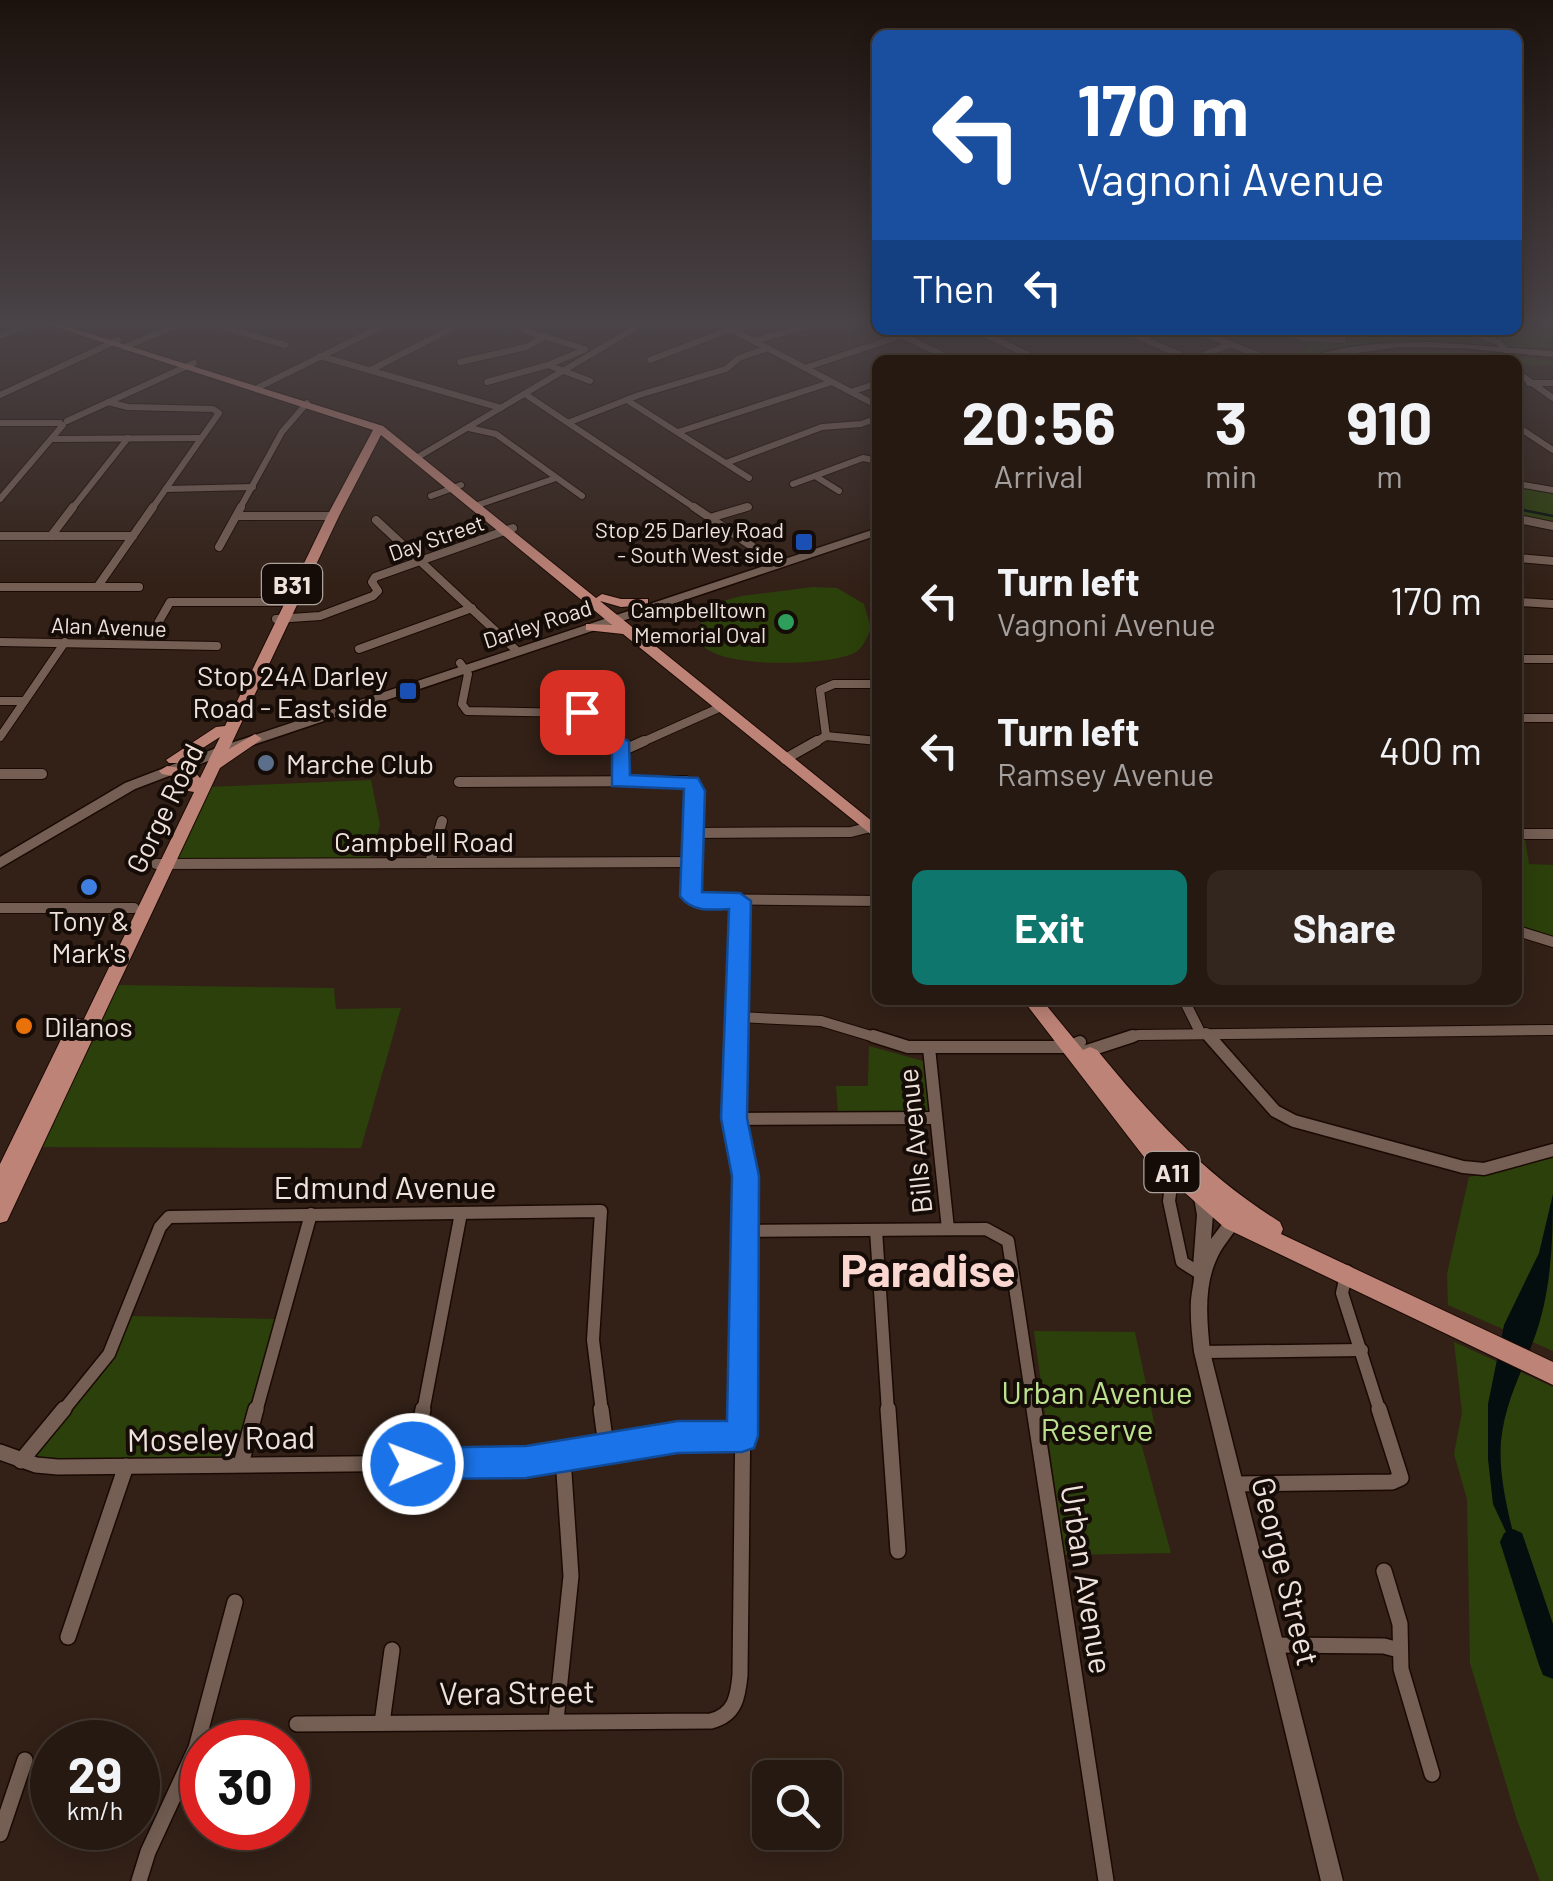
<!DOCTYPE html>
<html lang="en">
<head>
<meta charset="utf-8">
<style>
	body { margin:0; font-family:Barlow,sans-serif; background:#32261f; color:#f1f3f6; height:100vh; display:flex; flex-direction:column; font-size:38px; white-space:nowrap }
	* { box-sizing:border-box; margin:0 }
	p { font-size:32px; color:#a4a09f }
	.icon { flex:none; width:55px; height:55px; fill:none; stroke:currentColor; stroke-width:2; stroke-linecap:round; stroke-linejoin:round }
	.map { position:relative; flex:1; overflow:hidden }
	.details { position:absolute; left:872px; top:355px; width:650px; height:650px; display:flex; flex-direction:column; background:#261911; border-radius:15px; box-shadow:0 5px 25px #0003,0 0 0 2px #423831 }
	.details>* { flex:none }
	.guide { position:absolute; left:872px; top:30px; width:650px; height:305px; border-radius:15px; box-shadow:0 5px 25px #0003,0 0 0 2px #423831; background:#1a4fa0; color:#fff; overflow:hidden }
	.buttons { position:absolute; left:752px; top:1760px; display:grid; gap:20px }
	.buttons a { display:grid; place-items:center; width:90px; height:90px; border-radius:15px; background:#261911; box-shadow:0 5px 25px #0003,0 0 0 2px #423831; font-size:50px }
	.speed { position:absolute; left:30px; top:1720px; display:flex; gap:20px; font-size:50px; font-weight:700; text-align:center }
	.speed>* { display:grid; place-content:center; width:130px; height:130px; border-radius:50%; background:#261911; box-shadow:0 5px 25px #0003,0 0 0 2px #423831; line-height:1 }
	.speed small { font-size:25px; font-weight:400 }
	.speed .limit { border:15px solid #d22; background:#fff; color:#111 }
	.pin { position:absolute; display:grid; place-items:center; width:85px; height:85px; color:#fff; margin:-42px; border-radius:20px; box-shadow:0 5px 15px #0006 }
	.me { position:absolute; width:110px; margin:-55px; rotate:89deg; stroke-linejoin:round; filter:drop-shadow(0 0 8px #0008) }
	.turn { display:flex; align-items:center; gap:35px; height:210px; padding:0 40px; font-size:45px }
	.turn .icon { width:130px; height:130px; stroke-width:2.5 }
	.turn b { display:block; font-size:70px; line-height:85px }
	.then { display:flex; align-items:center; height:95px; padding:0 40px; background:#0003; gap:20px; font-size:38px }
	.eta { display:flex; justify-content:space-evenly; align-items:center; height:170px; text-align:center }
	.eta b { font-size:60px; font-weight:700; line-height:70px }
	.cta { display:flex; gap:20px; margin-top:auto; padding:20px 40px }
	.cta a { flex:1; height:115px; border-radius:15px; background:#0f766e; color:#fff; font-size:40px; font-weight:700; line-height:115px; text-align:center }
	.cta a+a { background:#32261f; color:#f1f3f6 }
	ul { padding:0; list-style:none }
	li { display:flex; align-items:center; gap:30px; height:150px; padding:0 40px }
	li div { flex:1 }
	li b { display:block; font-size:38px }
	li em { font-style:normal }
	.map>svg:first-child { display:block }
	.green { fill:#2c400b }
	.water { fill:#040e0e }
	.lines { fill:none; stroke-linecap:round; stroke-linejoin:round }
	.stream { stroke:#040e0e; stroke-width:2.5 }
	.river { fill:#040e0e; fill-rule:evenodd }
	.minor-far4-casing { stroke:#1a0a03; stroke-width:8 }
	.minor-far3-casing { stroke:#1a0a03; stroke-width:10 }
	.minor-far2-casing { stroke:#1a0a03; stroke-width:12 }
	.minor-far1-casing { stroke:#1a0a03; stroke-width:15 }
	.minor-casing { stroke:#1a0a03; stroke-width:18 }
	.tertiary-casing { stroke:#1a0a03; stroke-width:3 }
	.secondary-casing { stroke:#1a0a03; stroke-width:3 }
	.primary-casing { stroke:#1a0a03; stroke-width:2 }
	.minor-far4 { stroke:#755f54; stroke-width:6 }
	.minor-far3 { stroke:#755f54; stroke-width:8 }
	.minor-far2 { stroke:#755f54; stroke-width:10 }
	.minor-far1 { stroke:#755f54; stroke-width:12 }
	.minor { stroke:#755f54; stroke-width:15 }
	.tertiary { fill:#755f54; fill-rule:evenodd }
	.secondary { fill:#755f54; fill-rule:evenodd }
	.primary { fill:#be8377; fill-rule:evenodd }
	.route { fill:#1a73e8; stroke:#114b97; stroke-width:2.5 }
	.transit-dot { fill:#1a4fb4; stroke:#150c08; stroke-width:4 }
	.leisure-dot { fill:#2e9e5b; stroke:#150c08; stroke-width:4 }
	.service-dot { fill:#5c6f8a; stroke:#150c08; stroke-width:4 }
	.shop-dot { fill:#3f7fe0; stroke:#150c08; stroke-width:4 }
	.food-dot { fill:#e8710a; stroke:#150c08; stroke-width:4 }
	.labels { text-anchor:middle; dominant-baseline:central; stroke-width:8; stroke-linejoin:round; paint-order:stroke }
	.far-poi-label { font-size:22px; fill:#efe2db; stroke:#150c08; text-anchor:end }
	.far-street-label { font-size:22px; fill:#efe2db; stroke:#150c08 }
	.shield { fill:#150c08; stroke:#aea29c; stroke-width:2.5 }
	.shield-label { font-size:25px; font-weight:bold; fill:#efe2db }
	.poi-label { font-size:28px; fill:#efe2db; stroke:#150c08; text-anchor:start }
	.street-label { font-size:28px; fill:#efe2db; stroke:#150c08 }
	.near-street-label { font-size:32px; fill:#efe2db; stroke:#150c08 }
	.near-park-label { font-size:32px; fill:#bce18e; stroke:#150c08 }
	.near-district-label { font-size:45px; font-weight:bold; fill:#fad7d1; stroke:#150c08 }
</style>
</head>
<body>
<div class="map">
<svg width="1553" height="1881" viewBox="0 0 1553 1881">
	<rect width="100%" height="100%" fill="#332117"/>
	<!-- green -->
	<g class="green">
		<path d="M1518,324L1553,326V351L1510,348L1488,336L1490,330H1518Z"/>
		<path d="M1344,330H1461L1501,347C1451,344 1401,339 1351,346C1324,350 1302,360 1274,360L1300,353L1311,342L1346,341Z"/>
		<path d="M1443,351L1553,361V365L1518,366V360H1339L1370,354Z"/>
		<path d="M1518,482L1553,489V524L1518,518Z"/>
		<path d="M813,587L837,588L864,604L871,628C867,637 863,649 854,653C829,666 718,669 702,644C697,634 701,623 704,614L720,602L741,596Z"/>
		<path d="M371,780L380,825L369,861L176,859L209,787Z"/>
		<path d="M1518,839H1525L1529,864L1553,865V938L1518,925Z"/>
		<path d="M115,985L334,988L336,1009L401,1008L361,1148L37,1147Z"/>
		<path d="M869,1046L923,1061L930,1113L838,1114L836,1086H868Z"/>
		<path d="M1553,1158V1351L1448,1305L1447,1274L1469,1177Z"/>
		<path d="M131,1316L275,1319L237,1459L67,1462L30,1457L112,1359Z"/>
		<path d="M1034,1331L1135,1332L1157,1436L1141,1443L1171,1553L1064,1555Z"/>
		<path d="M1454,1342L1553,1387V1881H1540L1517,1820L1470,1663L1467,1499L1454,1454L1462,1412Z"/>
	</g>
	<!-- water -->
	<path class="water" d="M1553,1194C1553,1242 1551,1294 1534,1339C1521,1374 1505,1402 1501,1441C1498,1481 1511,1522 1520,1562L1493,1504L1488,1459V1404L1504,1325L1539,1253Z"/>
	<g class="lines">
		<!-- stream -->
		<path class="stream" d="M1518,509L1553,516"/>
		<!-- river -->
		<path class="river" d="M1513,1529L1522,1533L1553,1624V1679L1543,1675L1539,1665L1500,1542L1504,1533Z"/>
		<!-- minor-far4 casing -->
		<g class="minor-far4-casing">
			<g id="minor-far4">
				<path d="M212,324L285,345"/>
				<path d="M721,324L878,406"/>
				<path d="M523,330L585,349"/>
				<path d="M976,330L1039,360"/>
				<path d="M1123,330L1192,360"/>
				<path d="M1194,330L1271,360"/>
				<path d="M1281,330L1303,338L1343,340L1339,330"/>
				<path d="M1465,330L1500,343L1508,354"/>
				<path d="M0,336L31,324"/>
				<path d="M903,336L953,360"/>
				<path d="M755,341L813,324"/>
				<path d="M125,347L180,324"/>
				<path d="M584,350L548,365L590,381"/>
				<path d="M320,356L501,408"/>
				<path d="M650,360L731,329"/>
				<path d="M1191,360L1231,344"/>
				<path d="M460,362L526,347L546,336"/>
				<path d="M805,368L918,330"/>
				<path d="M371,370L460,324"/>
				<path d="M1518,373L1553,398"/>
				<path d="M487,382L548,365"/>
				<path d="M1529,383H1553"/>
				<path d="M259,387L387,324"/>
				<path d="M851,392L878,383"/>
				<path d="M525,394L698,510"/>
				<path d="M0,395L118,340"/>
				<path d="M108,402L128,407L213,409L219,413L151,510"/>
				<path d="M630,402L749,478"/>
				<path d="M67,421L194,363"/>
				<path d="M570,422L639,395L726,369L739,358L768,348"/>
				<path d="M0,423H60"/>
				<path d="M1518,427L1553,450"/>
				<path d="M469,428L496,434L582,496"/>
				<path d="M678,432L832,382"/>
				<path d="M53,439L201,438"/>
				<path d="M418,457L642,324"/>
				<path d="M726,463L822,427L861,424L878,418"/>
				<path d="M815,476L839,491"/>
				<path d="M793,484L863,458L878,461"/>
				<path d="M1518,484L1553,490"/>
				<path d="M166,489L253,487"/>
				<path d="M431,496L461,485"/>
				<path d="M0,499L63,425"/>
				<path d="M475,506L556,478"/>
				<path d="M71,510L128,438"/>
				<path d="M239,510L282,432L307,403"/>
				<path d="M738,510L749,507"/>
			</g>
		</g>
		<!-- minor-far3 casing -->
		<g class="minor-far3-casing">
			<g id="minor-far3">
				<path d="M694,507L778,564"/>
				<path d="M237,516H333"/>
				<path d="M710,518L747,507"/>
				<path d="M1518,519L1553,526"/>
				<path d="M376,520L517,651"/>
				<path d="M0,536H133"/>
				<path d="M51,536L73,507"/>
				<path d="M219,547L241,507"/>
				<path d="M1518,558L1553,561"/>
				<path d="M98,586L153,507"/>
				<path d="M0,587H139"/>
				<path d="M1518,602L1553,604"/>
				<path d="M276,619L320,616L373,596L378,591L372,582L375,577L513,528"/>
				<path d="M158,623L170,602H284"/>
				<path d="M0,642L217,646"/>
				<path d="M359,649L472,608"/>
				<path d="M1518,659H1553"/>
				<path d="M460,663L468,674L462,704L467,711L582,713L617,744"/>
				<path d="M0,701H24"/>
				<path d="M1518,718H1553"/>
				<path d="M826,736L820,690L834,684H878"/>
				<path d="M0,737L65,642"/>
				<path d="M638,744L721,707"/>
				<path d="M812,744L826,736L878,741"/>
			</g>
		</g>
		<!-- minor-far2 casing -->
		<g class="minor-far2-casing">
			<g id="minor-far2">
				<path d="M614,741L624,750"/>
				<path d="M624,750L644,741"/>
				<path d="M785,759L817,741"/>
				<path d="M0,774H42"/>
				<path d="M619,781L624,750"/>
				<path d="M459,782L686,781L695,791L690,892L693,899L878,901"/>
				<path d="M693,833L851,832L878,825"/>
				<path d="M1518,834H1553"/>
				<path d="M430,863L442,821"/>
				<path d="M156,864L692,862"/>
				<path d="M0,908H134"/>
				<path d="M1518,931L1553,942"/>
				<path d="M1184,1000L1200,1032"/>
				<path d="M738,1017L821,1021L881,1039"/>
				<path d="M1206,1033L1211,1039"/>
				<path d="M736,1039L740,901"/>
				<path d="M1125,1039L1138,1035L1553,1030"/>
			</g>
		</g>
		<!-- minor-far1 casing -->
		<g class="minor-far1-casing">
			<g id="minor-far1">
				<path d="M736,1036L734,1119L744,1162L745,1200L743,1412"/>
				<path d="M873,1036L908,1047H1069L1080,1042"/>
				<path d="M1209,1036L1275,1111L1294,1121L1463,1167L1484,1169L1553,1150"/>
				<path d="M929,1048L948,1229"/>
				<path d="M1081,1053L1133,1036"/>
				<path d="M734,1119L935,1118"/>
				<path d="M1171,1186L1169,1201L1182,1262L1201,1274"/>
				<path d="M876,1230L888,1412"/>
				<path d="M745,1231L986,1229L1008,1241L1034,1412"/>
				<path d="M1347,1271L1342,1293L1380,1412"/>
				<path d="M1202,1352L1362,1350"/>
				<path d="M62,1412L109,1354L160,1227L169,1217L601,1211L593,1340L602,1412"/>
				<path d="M256,1412L311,1214"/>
				<path d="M423,1412L461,1213"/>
			</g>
		</g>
		<!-- minor casing -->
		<g class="minor-casing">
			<g id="minor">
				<path d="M601,1409L606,1446"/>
				<path d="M888,1409L898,1551"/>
				<path d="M1034,1409L1106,1881"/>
				<path d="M0,1452L36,1465L58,1467L526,1462L678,1437L742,1436"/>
				<path d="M21,1461L64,1409"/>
				<path d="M413,1463L423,1409"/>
				<path d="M241,1464L256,1409"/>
				<path d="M1235,1484L1392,1482L1401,1478L1379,1409"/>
				<path d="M1384,1571L1400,1624L1401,1669L1432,1774"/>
				<path d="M68,1637L126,1466"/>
				<path d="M1274,1645L1384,1646L1399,1650"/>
				<path d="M556,1720L571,1576L563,1458"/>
				<path d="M382,1723L392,1650"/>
				<path d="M297,1724L711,1721C735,1715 738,1697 740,1675L743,1409"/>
				<path d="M0,1834L25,1760"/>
				<path d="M139,1881L148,1852L196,1748L235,1602"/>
			</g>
		</g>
		<!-- tertiary casing -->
		<g class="tertiary-casing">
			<path id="tertiary" d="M1201,1191L1206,1193L1213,1215L1211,1239L1232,1211L1237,1209L1242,1211L1245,1216C1237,1230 1225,1242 1218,1256C1203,1286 1207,1320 1210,1352L1343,1881H1321L1194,1352C1192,1335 1190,1318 1191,1300C1192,1288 1196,1277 1193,1267L1197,1215L1194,1198L1196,1193Z"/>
		</g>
		<!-- secondary casing -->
		<g class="secondary-casing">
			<g id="secondary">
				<path d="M1430,342L1553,351V357L1461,348L1400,347L1305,360C1342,343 1390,343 1430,342Z"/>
				<path d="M878,528V535L229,753L135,789L0,868V857L125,783L219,747Z"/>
			</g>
		</g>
		<!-- primary casing -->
		<g class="primary-casing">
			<g id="primary">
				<path d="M46,324H59L383,426L596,598L602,594L621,599H648V605L621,607L600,601L878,826V840L623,634L586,630V624L612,625L381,435L339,516L229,749L255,734L262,739L220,768L7,1221L0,1223V1164L71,1019H84L194,792L188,791L183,778L162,774L159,771L167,766L193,770L200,778L220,737L179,763H169L166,760L216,727L225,726L327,516L373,430Z"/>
				<path d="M1023,1000H1042L1083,1050L1090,1047L1097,1050C1151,1116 1206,1176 1280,1222L1283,1229L1281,1234L1553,1362V1385L1225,1228L1144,1157Z"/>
			</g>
		</g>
		<!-- minor-far4 -->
		<use href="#minor-far4" class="minor-far4"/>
		<!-- minor-far3 -->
		<use href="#minor-far3" class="minor-far3"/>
		<!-- minor-far2 -->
		<use href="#minor-far2" class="minor-far2"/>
		<!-- minor-far1 -->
		<use href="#minor-far1" class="minor-far1"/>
		<!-- minor -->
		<use href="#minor" class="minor"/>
		<!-- tertiary -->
		<use href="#tertiary" class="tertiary"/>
		<!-- secondary -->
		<use href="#secondary" class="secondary"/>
		<!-- primary -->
		<use href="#primary" class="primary"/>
	</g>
	<!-- sky -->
	<linearGradient id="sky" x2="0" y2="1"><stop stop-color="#1c120d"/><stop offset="0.55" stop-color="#4a4347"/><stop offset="1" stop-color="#4a4347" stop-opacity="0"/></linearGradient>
	<rect width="1553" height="587" fill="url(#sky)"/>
	<!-- route -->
	<path class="route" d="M582,707L629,742L630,775L698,778L705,791L702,892L740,893L751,901L747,1118L759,1176L758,1436L754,1448L742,1452L678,1453L526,1478L413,1479L402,1475L397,1464L402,1452L413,1448L526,1446L678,1421H727L732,1176L721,1118L729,909C711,910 691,912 680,896L684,789L612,786V749L575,717V708Z"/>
	<!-- markers -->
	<g class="transit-dot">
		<rect x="794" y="532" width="20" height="20" rx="5"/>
		<rect x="398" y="681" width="20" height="20" rx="5"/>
	</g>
	<circle class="leisure-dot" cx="786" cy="622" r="10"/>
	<circle class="service-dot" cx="266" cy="763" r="10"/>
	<circle class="shop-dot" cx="89" cy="887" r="10"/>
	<circle class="food-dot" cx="24" cy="1026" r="10"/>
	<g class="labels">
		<!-- far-poi labels -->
		<g class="far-poi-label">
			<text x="784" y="529">Stop 25 Darley Road<tspan x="784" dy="25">- South West side</tspan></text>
			<text x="766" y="609">Campbelltown<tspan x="766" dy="25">Memorial Oval</tspan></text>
		</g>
		<!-- far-street labels -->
		<g class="far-street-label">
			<text transform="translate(436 537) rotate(-19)">Day Street</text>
			<text transform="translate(537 623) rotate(-18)">Darley Road</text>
			<text transform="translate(109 626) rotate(2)">Alan Avenue</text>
		</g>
		<!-- shield labels -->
		<g class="shield">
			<rect x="262" y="564" width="60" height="40" rx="8"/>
			<rect x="1144.5" y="1152" width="55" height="40" rx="8"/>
		</g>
		<g class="shield-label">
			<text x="292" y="584">B31</text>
			<text x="1172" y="1172">A11</text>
		</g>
		<!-- poi labels -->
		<g class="poi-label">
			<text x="388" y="675" text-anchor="end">Stop 24A Darley<tspan x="388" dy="32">Road - East side</tspan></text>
			<text x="286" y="763">Marche Club</text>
			<text x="89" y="920" text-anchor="middle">Tony &amp;<tspan x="89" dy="32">Mark's</tspan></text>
			<text x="44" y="1026">Dilanos</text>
		</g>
		<!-- street labels -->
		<g class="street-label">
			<text transform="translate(164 808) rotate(-64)">Gorge Road</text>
			<text x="424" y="841">Campbell Road</text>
			<text transform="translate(914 1141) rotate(-96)">Bills Avenue</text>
		</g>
		<!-- near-street labels -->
		<g class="near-street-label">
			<text x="385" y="1186">Edmund Avenue</text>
			<text transform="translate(221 1437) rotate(-1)">Moseley Road</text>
			<text transform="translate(1287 1571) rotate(76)">George Street</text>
			<text transform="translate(1088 1579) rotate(81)">Urban Avenue</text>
			<text transform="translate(517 1691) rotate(-1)">Vera Street</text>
		</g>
		<!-- near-park labels -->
		<g class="near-park-label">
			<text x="1097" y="1391">Urban Avenue<tspan x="1097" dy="37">Reserve</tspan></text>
		</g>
		<!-- near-district labels -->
		<g class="near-district-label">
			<text x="928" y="1269">Paradise</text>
		</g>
	</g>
</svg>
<div class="buttons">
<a><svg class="icon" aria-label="search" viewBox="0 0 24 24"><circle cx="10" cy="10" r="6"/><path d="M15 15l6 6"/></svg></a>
</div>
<div class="speed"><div>29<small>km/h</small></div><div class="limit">30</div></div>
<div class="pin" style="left:582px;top:712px;background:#d93025"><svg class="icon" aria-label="arrive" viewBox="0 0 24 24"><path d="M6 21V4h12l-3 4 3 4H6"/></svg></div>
<svg class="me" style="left:413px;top:1464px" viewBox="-20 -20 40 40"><circle r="17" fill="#1a73e8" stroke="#fff" stroke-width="3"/><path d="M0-11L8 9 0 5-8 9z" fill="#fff"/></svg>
<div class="guide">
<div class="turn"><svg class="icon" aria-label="left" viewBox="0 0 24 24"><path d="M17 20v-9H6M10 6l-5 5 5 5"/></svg><div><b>170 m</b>Vagnoni Avenue</div></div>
<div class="then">Then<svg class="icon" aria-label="left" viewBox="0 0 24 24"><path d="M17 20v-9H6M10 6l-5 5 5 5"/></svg></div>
</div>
<section class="details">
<div class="eta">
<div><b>20:56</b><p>Arrival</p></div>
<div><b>3</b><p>min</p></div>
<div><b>910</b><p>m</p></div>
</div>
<ul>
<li><svg class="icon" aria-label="left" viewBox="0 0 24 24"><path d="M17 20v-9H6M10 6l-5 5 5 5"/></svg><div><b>Turn left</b><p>Vagnoni Avenue</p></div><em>170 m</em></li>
<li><svg class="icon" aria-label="left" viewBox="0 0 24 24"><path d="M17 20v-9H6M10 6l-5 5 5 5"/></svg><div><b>Turn left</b><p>Ramsey Avenue</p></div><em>400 m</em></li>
</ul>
<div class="cta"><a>Exit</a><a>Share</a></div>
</section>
</div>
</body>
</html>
